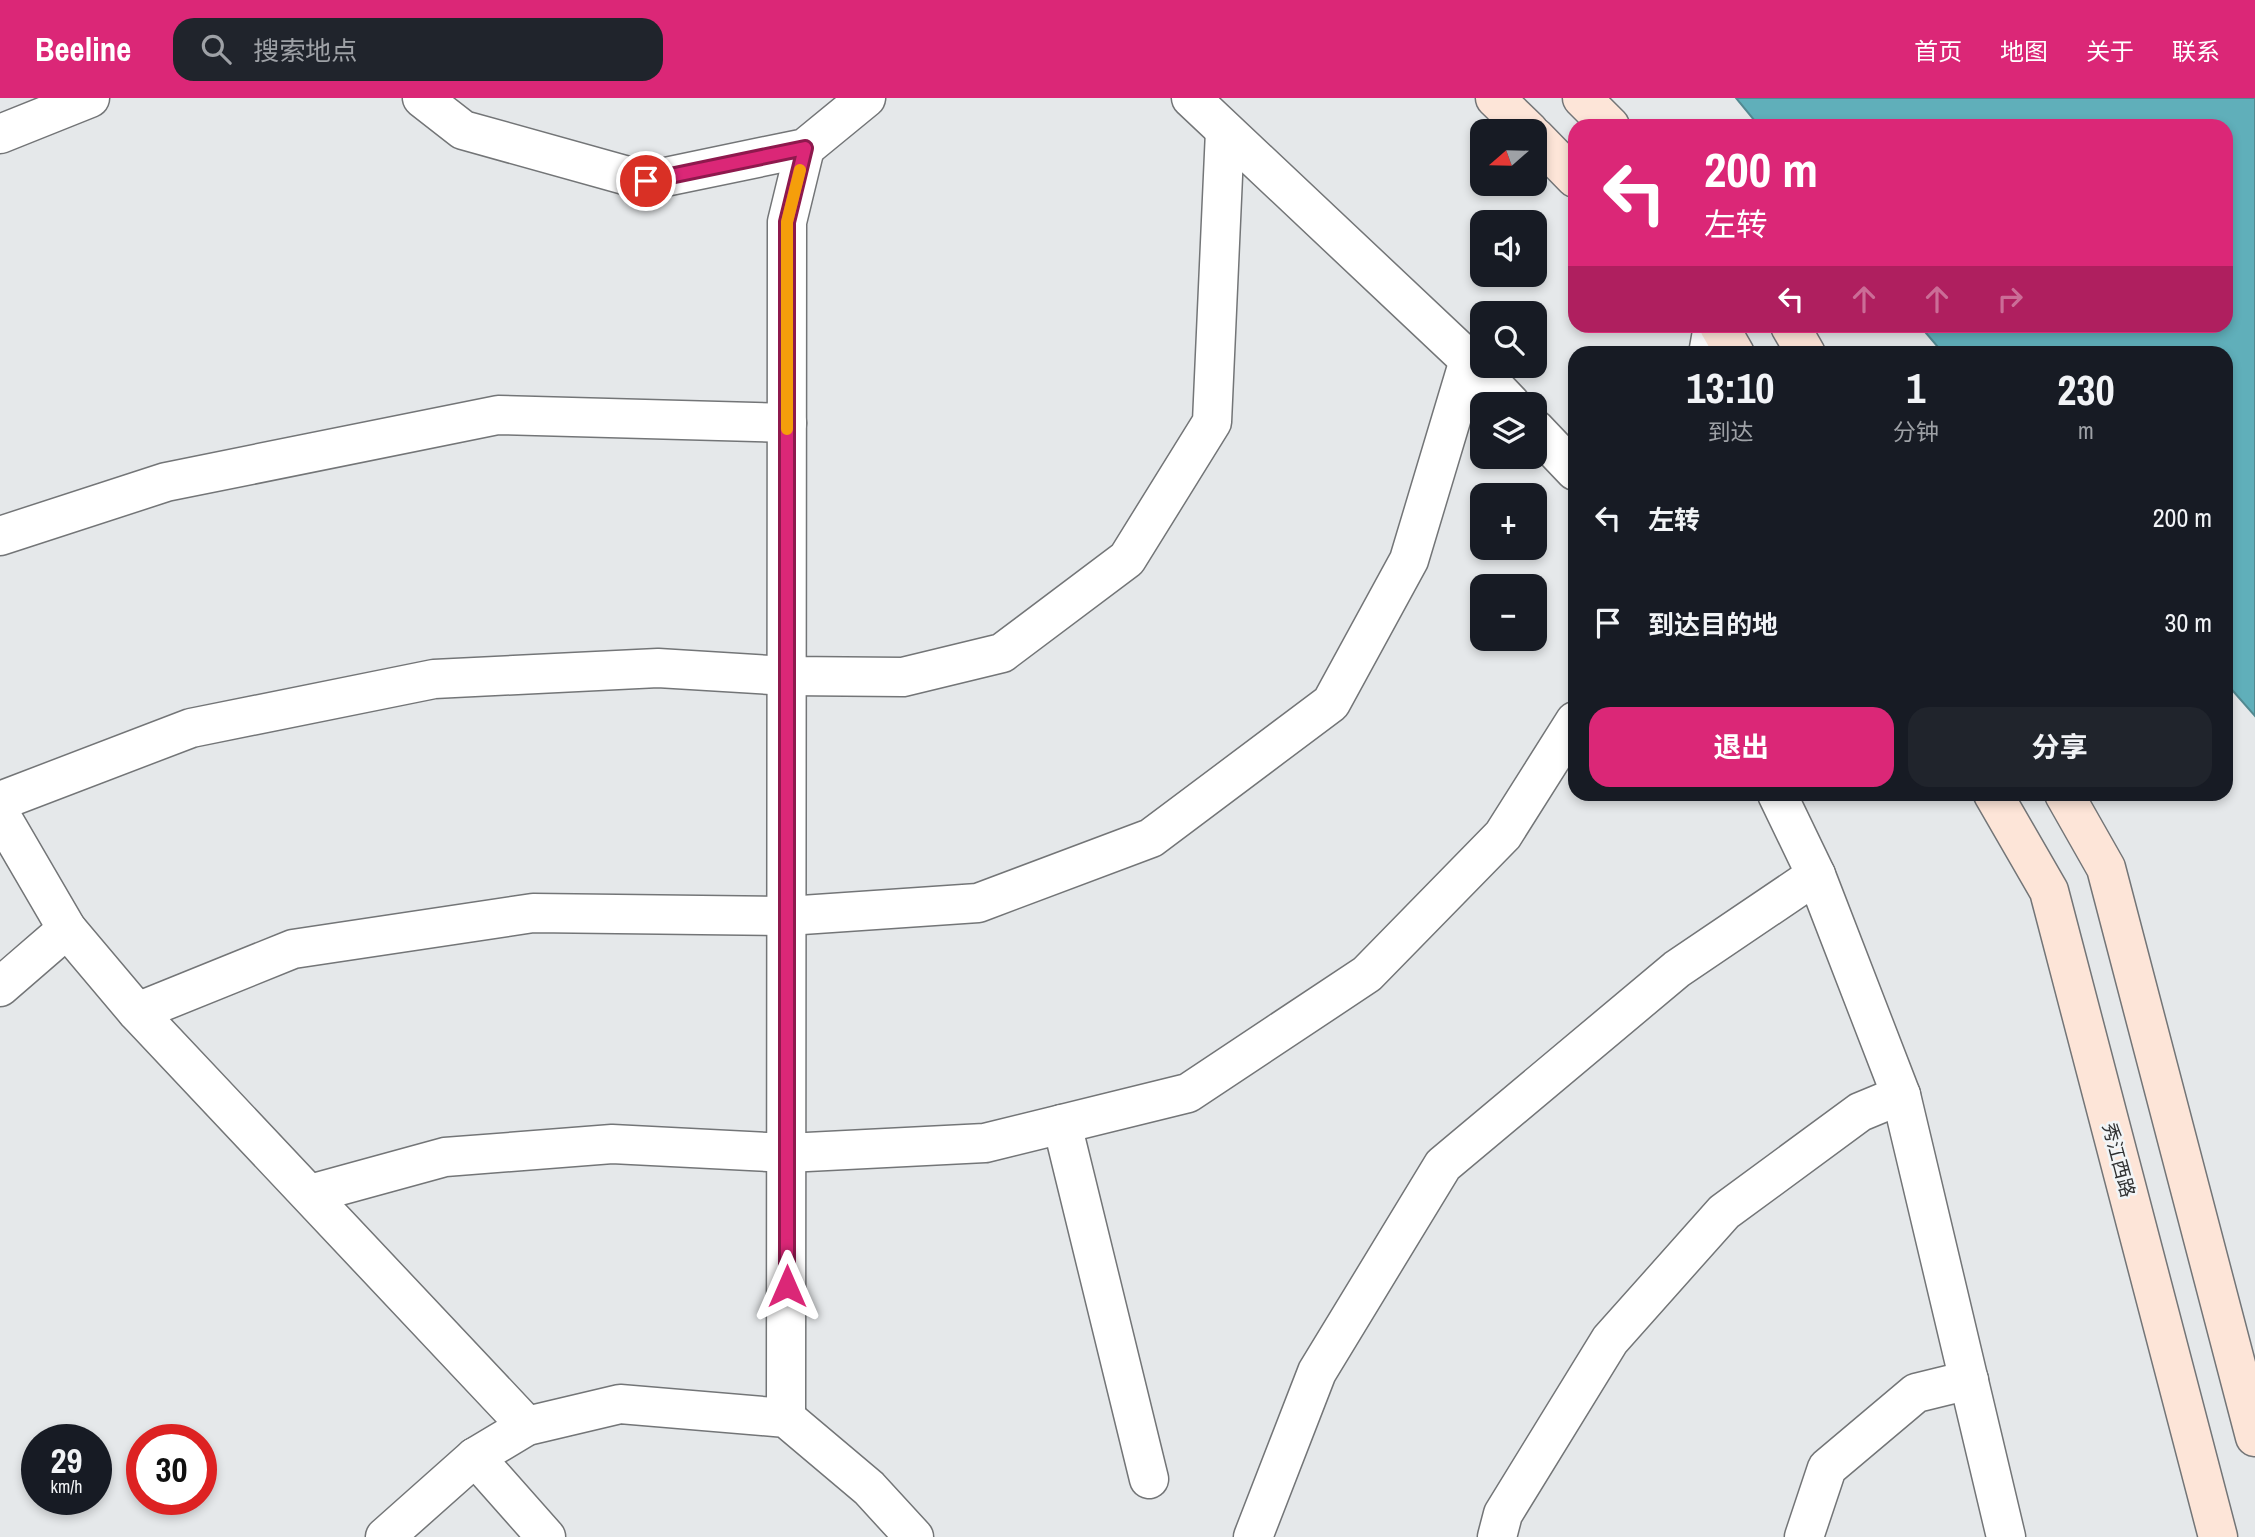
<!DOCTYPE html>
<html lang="zh">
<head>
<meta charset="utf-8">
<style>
	body { margin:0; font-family:"Archivo Narrow","Noto Sans SC",sans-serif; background:#20242c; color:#f1f3f6; height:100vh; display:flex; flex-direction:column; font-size:26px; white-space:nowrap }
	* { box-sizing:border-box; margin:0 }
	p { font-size:23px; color:#9ea1a6 }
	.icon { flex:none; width:38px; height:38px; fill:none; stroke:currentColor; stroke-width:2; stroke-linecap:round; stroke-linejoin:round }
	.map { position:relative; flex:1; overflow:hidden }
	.drawer { position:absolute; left:1568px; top:248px; width:665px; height:455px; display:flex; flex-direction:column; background:#171b24; border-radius:21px; box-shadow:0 4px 10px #0003 }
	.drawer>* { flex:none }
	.guide { position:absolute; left:1568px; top:21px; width:665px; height:214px; border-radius:21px; box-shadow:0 4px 10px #0003; background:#db2777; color:#fff; overflow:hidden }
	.needle { width:46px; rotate:250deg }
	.fabs { position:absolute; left:1470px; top:21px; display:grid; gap:14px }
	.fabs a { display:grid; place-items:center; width:77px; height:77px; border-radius:14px; background:#171b24; box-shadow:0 4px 10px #0003; font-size:35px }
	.speed { position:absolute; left:21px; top:1326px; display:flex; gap:14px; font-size:35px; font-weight:700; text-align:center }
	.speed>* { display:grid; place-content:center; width:91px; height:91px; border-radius:50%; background:#171b24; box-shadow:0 4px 10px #0003; line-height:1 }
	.speed small { font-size:18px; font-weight:400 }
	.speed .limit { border:10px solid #d22; background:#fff; color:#111 }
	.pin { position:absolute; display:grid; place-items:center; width:60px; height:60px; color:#fff; margin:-30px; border:4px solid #fff; border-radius:50%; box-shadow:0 2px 7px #0007 }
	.me { position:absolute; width:77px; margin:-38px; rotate:0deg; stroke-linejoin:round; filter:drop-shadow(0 0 5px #0008) }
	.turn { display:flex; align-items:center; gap:24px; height:147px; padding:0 21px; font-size:32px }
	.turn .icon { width:91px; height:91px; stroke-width:2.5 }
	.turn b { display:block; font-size:49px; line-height:60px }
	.lanes { display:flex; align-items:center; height:66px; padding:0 21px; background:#0003; justify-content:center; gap:35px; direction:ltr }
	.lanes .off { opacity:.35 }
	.eta { display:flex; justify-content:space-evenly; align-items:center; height:119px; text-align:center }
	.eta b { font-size:42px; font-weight:700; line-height:49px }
	.cta { display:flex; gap:14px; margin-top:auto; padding:14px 21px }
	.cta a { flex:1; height:80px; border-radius:21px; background:#db2777; color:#fff; font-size:28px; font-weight:700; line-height:80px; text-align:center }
	.cta a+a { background:#20242c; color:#f1f3f6 }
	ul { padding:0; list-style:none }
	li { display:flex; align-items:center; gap:21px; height:105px; padding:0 21px }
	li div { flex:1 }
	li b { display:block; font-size:26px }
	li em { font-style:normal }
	header { display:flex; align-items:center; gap:42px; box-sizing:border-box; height:98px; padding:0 35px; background:#db2777; color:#fff }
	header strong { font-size:33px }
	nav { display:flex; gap:38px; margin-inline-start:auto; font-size:24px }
	.search { width:490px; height:63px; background:#20242c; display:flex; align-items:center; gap:18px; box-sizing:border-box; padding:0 24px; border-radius:21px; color:#9ea1a6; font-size:26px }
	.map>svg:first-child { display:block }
	.water { fill:#60afba; stroke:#528991; stroke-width:2 }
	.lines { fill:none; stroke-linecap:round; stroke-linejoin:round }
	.street-casing { stroke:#737577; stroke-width:41 }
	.secondary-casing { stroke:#737577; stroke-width:41 }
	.street { stroke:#fff; stroke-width:38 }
	.secondary { stroke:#fde5d8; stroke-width:38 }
	.route-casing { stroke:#8e194d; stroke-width:18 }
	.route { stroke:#db2777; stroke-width:12 }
	.slow { stroke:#f59e0b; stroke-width:12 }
	.labels { text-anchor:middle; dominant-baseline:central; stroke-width:5; stroke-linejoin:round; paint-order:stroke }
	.street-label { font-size:19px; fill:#303132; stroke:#f2f5f7 }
</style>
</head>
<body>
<header>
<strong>Beeline</strong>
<div class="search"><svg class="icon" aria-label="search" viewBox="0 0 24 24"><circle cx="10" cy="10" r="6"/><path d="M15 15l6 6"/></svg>搜索地点</div>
<nav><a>首页</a><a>地图</a><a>关于</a><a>联系</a></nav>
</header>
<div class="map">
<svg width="2255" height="1439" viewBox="0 0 2255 1439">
	<rect width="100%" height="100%" fill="#e5e8ea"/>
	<!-- water -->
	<path class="water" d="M1736,0H2255V618L2226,585V256L1943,255L1920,228H2226V28H1759Z"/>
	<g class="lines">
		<!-- street casing -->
		<g class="street-casing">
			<g id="street">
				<path d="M422,0L463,32L646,83L805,50L866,0"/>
				<path d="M1191,0L1469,262L1511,306"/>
				<path d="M0,36L90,0"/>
				<path d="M1708,256L1713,228"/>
				<path d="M1535,331L1575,373"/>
				<path d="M0,438L166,384L498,317L787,325"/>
				<path d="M1777,696L1816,777L1901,997L2006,1439"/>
				<path d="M0,703L191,630L434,581L658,570L787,578L903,579L1002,555L1127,461L1212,324L1225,33"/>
				<path d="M0,716L67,831L137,914L527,1328"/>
				<path d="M0,889L67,831"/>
				<path d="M137,914L293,851L533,815L787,818L978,805L1151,740L1331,605L1409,462L1469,262"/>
				<path d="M1062,1026L1149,1381"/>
				<path d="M310,1096L445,1059L612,1046L787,1055L985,1045L1188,995L1367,876L1503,737L1575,623"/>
				<path d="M786,1320L787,124L805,50"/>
				<path d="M475,1359L546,1439"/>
				<path d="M385,1439L475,1359L527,1328L620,1306L786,1320L869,1390L914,1439"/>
				<path d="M1253,1439L1317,1274L1443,1067L1677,871L1816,777"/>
				<path d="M1497,1439L1503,1416L1610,1242L1724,1114L1860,1014L1901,997"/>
				<path d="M1804,1439L1827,1370L1916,1295L1969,1282"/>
			</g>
		</g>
		<!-- secondary casing -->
		<g class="secondary-casing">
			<g id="secondary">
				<path d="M1495,0L1529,33"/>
				<path d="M1582,0L1610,28"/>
				<path d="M1535,39L1575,80"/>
				<path d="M1719,228L1735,256"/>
				<path d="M1790,228L1806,256"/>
				<path d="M1993,696L2049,793L2218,1439"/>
				<path d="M2064,696L2106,770L2255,1339"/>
			</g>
		</g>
		<!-- street -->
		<use href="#street" class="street"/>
		<!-- secondary -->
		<use href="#secondary" class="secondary"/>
	</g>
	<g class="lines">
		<!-- route casing -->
		<g class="route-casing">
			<path id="route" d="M646,83L805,50L787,124V1188"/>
		</g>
		<!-- route -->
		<use href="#route" class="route"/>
		<!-- slow -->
		<path class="slow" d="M787,331V124L800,72"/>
	</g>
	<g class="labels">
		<!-- street labels -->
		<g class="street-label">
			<text transform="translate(2119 1062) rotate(75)">秀江西路</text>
		</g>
	</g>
</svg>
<div class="fabs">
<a><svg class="needle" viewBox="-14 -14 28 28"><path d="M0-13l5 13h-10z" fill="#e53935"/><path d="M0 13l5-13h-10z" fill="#9ea1a6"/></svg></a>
<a><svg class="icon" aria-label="sound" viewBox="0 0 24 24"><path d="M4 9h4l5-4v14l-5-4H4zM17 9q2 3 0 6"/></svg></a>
<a><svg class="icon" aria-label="search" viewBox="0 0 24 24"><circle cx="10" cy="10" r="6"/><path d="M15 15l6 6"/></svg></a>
<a><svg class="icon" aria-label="layers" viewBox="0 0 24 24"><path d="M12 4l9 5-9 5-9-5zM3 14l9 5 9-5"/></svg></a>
<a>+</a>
<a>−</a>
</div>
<div class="speed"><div>29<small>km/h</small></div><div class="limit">30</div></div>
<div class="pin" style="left:646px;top:83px;background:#d93025"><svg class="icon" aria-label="arrive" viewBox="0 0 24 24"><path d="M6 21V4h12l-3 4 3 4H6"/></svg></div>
<svg class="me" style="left:787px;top:1188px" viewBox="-20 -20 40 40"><path d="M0-17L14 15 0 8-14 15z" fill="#db2777" stroke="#fff" stroke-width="4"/></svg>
<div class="guide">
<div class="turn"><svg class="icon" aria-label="left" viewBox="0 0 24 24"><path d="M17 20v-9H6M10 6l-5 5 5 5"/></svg><div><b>200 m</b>左转</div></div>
<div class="lanes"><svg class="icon" aria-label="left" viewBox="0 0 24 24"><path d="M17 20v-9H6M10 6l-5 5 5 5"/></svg><svg class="icon off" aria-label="ahead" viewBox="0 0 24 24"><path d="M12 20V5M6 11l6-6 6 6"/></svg><svg class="icon off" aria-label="ahead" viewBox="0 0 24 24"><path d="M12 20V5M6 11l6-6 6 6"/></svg><svg class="icon off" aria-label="right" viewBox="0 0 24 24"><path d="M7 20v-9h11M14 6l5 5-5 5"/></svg></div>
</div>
<section class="drawer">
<div class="eta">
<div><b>13:10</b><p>到达</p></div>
<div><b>1</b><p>分钟</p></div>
<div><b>230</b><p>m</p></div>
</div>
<ul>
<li><svg class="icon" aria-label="left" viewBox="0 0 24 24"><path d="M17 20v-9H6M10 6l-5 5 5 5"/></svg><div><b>左转</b></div><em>200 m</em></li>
<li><svg class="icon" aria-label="arrive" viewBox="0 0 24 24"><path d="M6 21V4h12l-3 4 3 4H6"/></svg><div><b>到达目的地</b></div><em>30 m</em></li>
</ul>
<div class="cta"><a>退出</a><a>分享</a></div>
</section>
</div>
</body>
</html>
